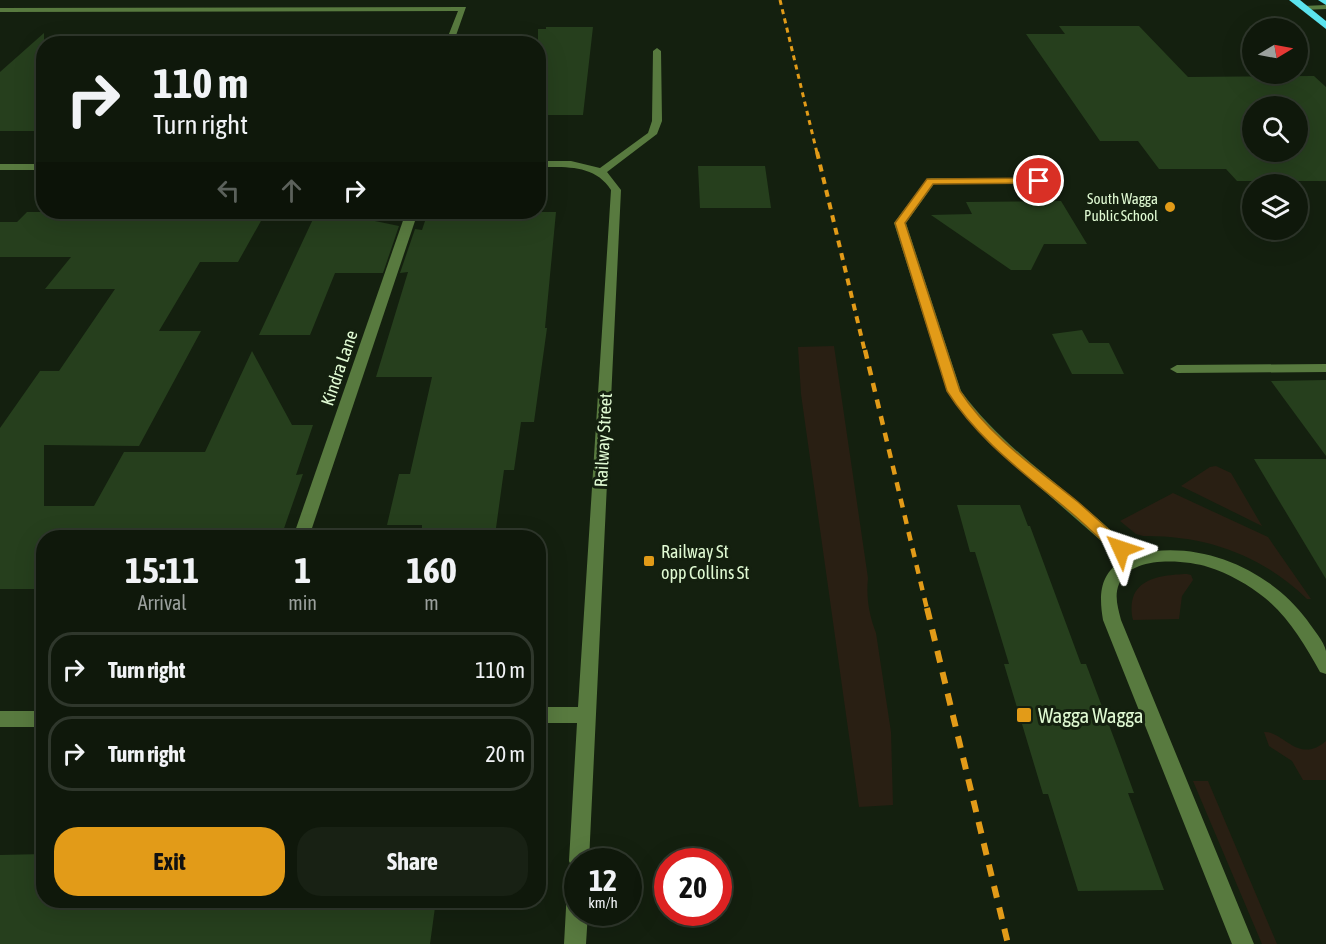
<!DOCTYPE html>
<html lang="en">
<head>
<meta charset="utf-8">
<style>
	body { margin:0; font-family:"Asap Condensed",sans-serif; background:#182114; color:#f1f3f6; height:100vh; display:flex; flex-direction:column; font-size:22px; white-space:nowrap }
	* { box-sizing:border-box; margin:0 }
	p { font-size:20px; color:#9ba09d }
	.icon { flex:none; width:33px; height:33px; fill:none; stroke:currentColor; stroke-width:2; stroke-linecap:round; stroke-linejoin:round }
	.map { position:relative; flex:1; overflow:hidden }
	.panel { position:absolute; left:36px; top:530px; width:510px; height:378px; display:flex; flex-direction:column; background:#0f180b; border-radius:24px; box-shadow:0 6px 24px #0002,0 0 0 2px #2f372c }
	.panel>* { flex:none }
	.hud { position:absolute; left:36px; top:36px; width:510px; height:183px; border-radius:24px; box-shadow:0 6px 24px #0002,0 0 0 2px #2f372c; background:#0f180b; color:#f1f3f6; overflow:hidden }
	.needle { width:39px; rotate:80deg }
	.fabs { position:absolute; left:1242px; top:18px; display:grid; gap:12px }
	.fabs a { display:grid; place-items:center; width:66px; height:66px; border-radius:50%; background:#0f180b; box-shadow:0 6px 24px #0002,0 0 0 2px #2f372c; font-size:30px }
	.speed { position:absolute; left:564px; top:848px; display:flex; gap:12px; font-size:30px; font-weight:700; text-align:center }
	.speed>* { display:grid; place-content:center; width:78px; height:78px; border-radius:50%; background:#0f180b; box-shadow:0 6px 24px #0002,0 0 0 2px #2f372c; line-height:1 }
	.speed small { font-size:15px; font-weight:400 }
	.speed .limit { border:9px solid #d22; background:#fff; color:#111 }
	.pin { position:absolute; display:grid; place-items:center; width:51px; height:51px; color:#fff; margin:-26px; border:3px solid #fff; border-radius:50%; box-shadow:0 2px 6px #0007 }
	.me { position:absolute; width:66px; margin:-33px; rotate:312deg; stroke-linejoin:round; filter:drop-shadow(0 0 4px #0008) }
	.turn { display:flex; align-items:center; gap:21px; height:126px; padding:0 18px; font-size:27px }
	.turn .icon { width:78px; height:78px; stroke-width:2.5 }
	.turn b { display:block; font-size:42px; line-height:51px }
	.lanes { display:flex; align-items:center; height:57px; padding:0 18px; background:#0003; justify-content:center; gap:30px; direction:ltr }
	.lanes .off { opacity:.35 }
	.eta { display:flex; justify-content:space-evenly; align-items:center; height:102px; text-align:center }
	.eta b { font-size:36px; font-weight:700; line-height:42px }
	.button { display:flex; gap:12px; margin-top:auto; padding:12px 18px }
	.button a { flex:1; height:69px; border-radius:24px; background:#e29b18; color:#111; font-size:24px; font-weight:700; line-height:69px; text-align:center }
	.button a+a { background:#182114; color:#f1f3f6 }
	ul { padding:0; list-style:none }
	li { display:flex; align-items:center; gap:18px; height:75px; margin:0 12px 9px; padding:0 6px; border:3px solid #2f372c; border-radius:24px }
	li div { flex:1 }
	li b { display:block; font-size:22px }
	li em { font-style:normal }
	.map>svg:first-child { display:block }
	.green { fill:#291f13 }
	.building { fill:#263f1d; fill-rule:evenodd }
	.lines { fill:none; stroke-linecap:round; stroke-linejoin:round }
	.minor { fill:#587a3f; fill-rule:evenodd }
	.highway { fill:#5be3ee; fill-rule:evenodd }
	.rail-far3 { stroke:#e29b18; stroke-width:3; stroke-dasharray:5 4.5; stroke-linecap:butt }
	.rail-far2 { stroke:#e29b18; stroke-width:4; stroke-dasharray:7 6; stroke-linecap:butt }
	.rail-far1 { stroke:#e29b18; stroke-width:4.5; stroke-dasharray:9 8; stroke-linecap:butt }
	.rail { stroke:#e29b18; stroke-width:6; stroke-dasharray:12 10; stroke-linecap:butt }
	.route { fill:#e29b18; stroke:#936510; stroke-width:1.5 }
	.poi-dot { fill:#e29b18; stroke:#14200f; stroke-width:2 }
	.labels { text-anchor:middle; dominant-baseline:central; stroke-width:6; stroke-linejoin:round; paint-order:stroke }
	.far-poi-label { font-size:15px; fill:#e0fad3; stroke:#14200f; text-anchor:end }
	.street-label { font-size:18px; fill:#e0fad3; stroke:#14200f }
	.poi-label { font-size:18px; fill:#e0fad3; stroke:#14200f; text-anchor:start }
	.near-poi-label { font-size:21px; fill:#e0fad3; stroke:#14200f; text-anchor:start }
</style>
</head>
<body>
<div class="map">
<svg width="1326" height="944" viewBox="0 0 1326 944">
	<rect width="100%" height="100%" fill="#14200f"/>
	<!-- green -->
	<g class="green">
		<path d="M834,346L868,578C866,597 869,615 876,633L891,732L893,805L859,807L801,394L798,347Z"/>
		<path d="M1216,466L1231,473L1262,526L1181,486L1210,467Z"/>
		<path d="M1173,493L1268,537L1311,599H1307C1262,555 1205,535 1143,536L1136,534L1120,521Z"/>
		<path d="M1187,574L1191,575L1193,580L1182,596L1179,619L1133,620C1125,580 1156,575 1187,574Z"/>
		<path d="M1264,732C1284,731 1298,765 1326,741V780H1303L1292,761L1269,746Z"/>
		<path d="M1193,781H1208L1277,944H1262Z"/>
	</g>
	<!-- building -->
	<g class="building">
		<path d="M1059,26H1139L1188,77L1314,76L1326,87V181H1237L1226,169H1159L1138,141H1100L1026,34H1065ZM1252,106H1298V152H1252Z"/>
		<path d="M546,27H593L583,115H538V29H546Z"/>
		<path d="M44,33V131H0V72Z"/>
		<path d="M698,166H765L771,208H700Z"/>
		<path d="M1061,201L1087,244H1044L1031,270H1011L931,215L972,214L966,202Z"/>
		<path d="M27,212H149L145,216H229L232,212H266L238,262H200L159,331H201L139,446L44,445V506H94L124,452H205L252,351L292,425H313L296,475L303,474L281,537H44V589H0V428L40,371H59L115,289H45L71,257H0V222H17Z"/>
		<path d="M428,212H556L545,328H547L534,422H521L514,470H504L496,528L422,529V525H387L399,474H410L432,377H376L408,272L400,273L415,229L422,230Z"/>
		<path d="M314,217H366L370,220L399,226L383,273H335L310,335H259Z"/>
		<path d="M1082,330L1089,343H1109L1124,374H1072L1052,334Z"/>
		<path d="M1326,380V456L1271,381Z"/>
		<path d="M1254,459H1326V579Z"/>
		<path d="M957,505H1020L1028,526H1030L1081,664H1086L1118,749L1134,793H1128L1164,890L1078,891L1048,794H1043L1004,664H1009L975,552H970Z"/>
		<path d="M44,854V900H436L430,944H0V855Z"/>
	</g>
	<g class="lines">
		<!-- minor -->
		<g class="minor">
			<path d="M1326,5V9L1303,10L1299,8L1303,6Z"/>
			<path d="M466,7L453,44H445L458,11L0,12V8Z"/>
			<path d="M657,48L661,51L662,121L657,134L607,172L621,190L589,861H578V870L572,868L569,861L577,723H538V707H578L611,190C595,164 565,167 538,167V161H571L600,168L648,133L652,121L653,51Z"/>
			<rect x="0" y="164" width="44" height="6"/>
			<path d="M931,178H1039L1044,181L1039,184H934L906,223L961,391C993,435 1036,467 1078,502C1099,519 1118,537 1137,554C1200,539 1269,569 1307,620C1313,629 1324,641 1326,651C1326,658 1326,667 1326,674L1320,672C1305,645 1289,618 1265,598C1249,585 1228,573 1208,567C1185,560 1131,555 1119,584C1114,596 1118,608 1121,620L1254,944H1232L1103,620C1099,596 1099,574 1123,560L988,442L961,411L947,391L894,223L927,179Z"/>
			<path d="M406,212H418L309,537H293Z"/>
			<path d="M1326,364V372L1177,373L1170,369L1177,365Z"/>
			<rect x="0" y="711" width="44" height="16"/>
			<path d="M578,880V912H588L586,944H564L567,890L570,883Z"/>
		</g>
		<!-- highway -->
		<g class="highway">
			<path d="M1289,0H1300L1326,21V29Z"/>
			<path d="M1318,0H1326V5Z"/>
		</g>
		<!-- rail-far3 -->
		<path class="rail-far3" d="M780,0L817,153"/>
		<!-- rail-far2 -->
		<path class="rail-far2" d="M817,152L865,352"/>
		<!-- rail-far1 -->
		<path class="rail-far1" d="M865,350L927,609"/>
		<!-- rail -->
		<path class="rail" d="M927,608L1008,944"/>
	</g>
	<!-- route -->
	<path class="route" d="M1039,178L1044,181L1043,183L933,184L905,223L960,391C990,437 1036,468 1078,502C1094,516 1110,531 1126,545L1128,549L1126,553H1115C1100,539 1084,523 1068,510C1024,473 978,440 947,391L895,223L927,179Z"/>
	<!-- markers -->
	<g class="poi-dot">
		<circle cx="1170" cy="207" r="6"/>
		<rect x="643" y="555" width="12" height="12" rx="3"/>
		<rect x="1016" y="707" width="16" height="16" rx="3"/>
	</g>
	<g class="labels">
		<!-- far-poi labels -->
		<g class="far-poi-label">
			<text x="1158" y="198">South Wagga<tspan x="1158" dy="17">Public School</tspan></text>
		</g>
		<!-- street labels -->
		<g class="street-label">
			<text transform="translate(339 368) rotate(-71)">Kindra Lane</text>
			<text transform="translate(603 440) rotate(-87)">Railway Street</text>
		</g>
		<!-- poi labels -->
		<g class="poi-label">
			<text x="661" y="551">Railway St<tspan x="661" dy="21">opp Collins St</tspan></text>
		</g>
		<!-- near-poi labels -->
		<g class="near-poi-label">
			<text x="1038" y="715">Wagga Wagga</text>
		</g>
	</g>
</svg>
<div class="fabs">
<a><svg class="needle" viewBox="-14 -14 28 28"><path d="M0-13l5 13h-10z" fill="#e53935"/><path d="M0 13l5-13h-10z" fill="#9ba09d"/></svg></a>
<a><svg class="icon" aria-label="search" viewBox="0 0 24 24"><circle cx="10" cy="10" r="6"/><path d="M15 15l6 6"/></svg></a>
<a><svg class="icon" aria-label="layers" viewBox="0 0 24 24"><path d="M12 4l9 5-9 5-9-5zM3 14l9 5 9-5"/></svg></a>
</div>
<div class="speed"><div>12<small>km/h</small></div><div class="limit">20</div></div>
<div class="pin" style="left:1039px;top:181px;background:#d93025"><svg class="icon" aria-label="arrive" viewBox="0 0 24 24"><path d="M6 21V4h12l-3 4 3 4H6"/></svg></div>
<svg class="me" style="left:1121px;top:549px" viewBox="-20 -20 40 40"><path d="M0-17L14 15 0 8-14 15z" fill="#e29b18" stroke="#fff" stroke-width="4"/></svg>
<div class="hud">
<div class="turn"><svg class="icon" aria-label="right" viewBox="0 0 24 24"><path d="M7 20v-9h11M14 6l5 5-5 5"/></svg><div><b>110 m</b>Turn right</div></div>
<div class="lanes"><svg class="icon off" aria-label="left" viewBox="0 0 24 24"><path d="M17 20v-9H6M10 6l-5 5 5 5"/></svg><svg class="icon off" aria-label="ahead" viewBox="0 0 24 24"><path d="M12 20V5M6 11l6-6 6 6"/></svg><svg class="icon" aria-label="right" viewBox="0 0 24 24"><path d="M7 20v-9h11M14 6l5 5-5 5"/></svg></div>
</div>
<section class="panel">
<div class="eta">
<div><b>15:11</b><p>Arrival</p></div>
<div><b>1</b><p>min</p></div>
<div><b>160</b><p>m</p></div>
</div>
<ul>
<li><svg class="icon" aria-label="right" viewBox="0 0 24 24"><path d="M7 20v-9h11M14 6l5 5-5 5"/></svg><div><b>Turn right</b></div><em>110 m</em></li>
<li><svg class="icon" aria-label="right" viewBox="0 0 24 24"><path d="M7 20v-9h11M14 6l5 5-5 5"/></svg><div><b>Turn right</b></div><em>20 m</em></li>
</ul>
<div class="button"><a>Exit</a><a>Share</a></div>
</section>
</div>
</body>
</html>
